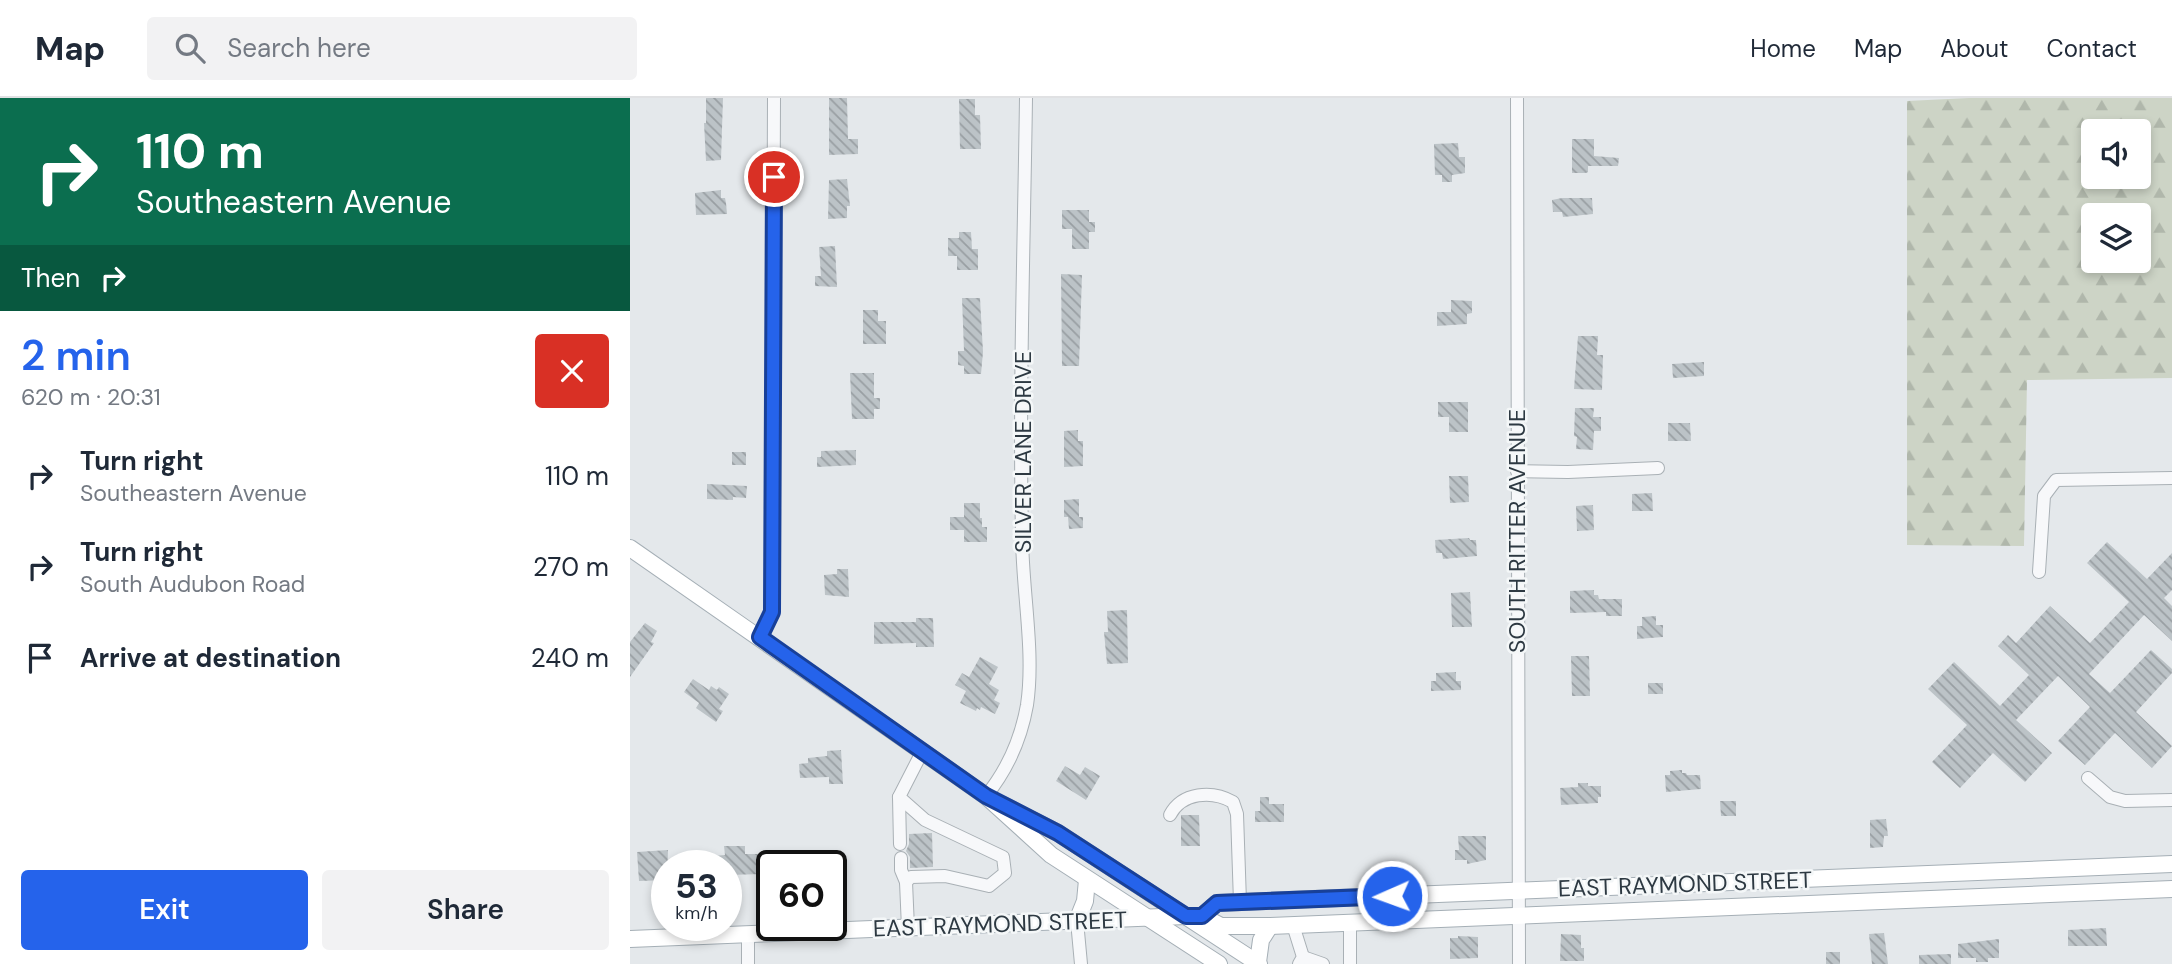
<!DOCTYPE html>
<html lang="en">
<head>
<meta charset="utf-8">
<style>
	body { margin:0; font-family:"DM Sans",sans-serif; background:#f2f2f3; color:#1f2937; height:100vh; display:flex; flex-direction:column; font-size:26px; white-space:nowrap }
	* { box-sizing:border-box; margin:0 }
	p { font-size:23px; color:#747a83 }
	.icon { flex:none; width:38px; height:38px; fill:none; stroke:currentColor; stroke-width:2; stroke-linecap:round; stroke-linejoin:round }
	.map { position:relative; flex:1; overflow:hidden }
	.drawer { display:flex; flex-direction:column; background:#fff; width:630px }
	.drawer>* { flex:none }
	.guide { background:#0b6e4f; color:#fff; overflow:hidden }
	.controls { position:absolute; left:1451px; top:21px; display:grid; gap:14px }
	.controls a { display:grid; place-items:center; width:70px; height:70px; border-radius:7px; background:#fff; box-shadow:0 4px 10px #0003; font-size:35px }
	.speed { position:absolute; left:21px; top:752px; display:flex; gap:14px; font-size:35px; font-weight:700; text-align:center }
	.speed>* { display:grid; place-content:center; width:91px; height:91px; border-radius:50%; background:#fff; box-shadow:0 4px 10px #0003; line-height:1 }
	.speed small { font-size:18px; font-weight:400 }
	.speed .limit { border:4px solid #111; border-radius:10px; background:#fff; color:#111 }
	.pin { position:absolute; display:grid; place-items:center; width:60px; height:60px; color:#fff; margin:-30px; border:4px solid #fff; border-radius:50%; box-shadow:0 2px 7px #0007 }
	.me { position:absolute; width:77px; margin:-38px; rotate:268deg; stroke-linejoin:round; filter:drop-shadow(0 0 5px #0008) }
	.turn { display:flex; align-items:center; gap:24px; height:147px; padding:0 21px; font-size:32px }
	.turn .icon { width:91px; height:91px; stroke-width:2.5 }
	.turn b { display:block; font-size:49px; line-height:60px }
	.then { display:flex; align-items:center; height:66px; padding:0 21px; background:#0003; gap:14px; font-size:26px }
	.round { display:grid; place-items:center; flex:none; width:74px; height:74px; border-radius:7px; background:#f2f2f3 }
	.headline { display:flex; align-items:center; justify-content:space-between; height:119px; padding:0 21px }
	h1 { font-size:42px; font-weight:600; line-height:52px; color:#2563eb }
	.primary-button { display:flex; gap:14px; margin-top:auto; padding:14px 21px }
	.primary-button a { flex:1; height:80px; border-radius:7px; background:#2563eb; color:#fff; font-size:28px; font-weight:600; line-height:80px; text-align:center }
	.primary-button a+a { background:#f2f2f3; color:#1f2937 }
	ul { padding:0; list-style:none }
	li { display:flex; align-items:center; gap:21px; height:91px; padding:0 21px }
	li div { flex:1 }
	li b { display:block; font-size:26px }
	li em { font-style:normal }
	header { display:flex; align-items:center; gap:42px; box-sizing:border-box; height:98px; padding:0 35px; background:#fff; border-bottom:2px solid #e0e1e3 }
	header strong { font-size:33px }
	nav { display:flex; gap:38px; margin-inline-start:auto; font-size:24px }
	.search { width:490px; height:63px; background:#f2f2f3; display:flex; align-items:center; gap:18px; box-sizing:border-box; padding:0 24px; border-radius:7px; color:#747a83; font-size:26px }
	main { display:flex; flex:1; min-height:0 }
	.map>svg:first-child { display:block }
	.forest { fill:url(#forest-firs); fill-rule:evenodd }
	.building { fill:url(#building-back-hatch) }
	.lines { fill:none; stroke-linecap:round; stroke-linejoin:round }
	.minor-casing { stroke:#a9b0b5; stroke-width:14 }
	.major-casing { stroke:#a5afb6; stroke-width:18 }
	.minor { stroke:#f7f8fa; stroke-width:12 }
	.major { stroke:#fff; stroke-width:16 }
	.route-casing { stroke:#184099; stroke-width:18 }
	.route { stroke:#2563eb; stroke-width:12 }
	.labels { text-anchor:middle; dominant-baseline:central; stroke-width:5; stroke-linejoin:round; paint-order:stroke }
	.street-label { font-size:23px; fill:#2d3942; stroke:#f4f7f8 }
</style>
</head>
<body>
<header>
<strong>Map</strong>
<div class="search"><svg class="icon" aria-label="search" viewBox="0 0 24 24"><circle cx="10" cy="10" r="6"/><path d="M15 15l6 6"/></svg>Search here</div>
<nav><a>Home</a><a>Map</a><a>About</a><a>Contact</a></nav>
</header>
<main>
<section class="drawer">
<div class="guide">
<div class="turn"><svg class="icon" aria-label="right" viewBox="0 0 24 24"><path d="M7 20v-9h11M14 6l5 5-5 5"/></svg><div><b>110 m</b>Southeastern Avenue</div></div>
<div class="then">Then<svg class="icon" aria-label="right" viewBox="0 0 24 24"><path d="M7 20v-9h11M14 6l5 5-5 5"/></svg></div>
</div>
<div class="headline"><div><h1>2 min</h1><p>620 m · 20:31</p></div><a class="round" style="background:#d93025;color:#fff"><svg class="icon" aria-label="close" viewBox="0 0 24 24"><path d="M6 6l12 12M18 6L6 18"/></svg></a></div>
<ul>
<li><svg class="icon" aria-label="right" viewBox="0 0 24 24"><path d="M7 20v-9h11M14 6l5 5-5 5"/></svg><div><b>Turn right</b><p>Southeastern Avenue</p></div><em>110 m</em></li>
<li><svg class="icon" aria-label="right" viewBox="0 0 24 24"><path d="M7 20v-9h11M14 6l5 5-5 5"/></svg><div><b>Turn right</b><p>South Audubon Road</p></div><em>270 m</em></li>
<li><svg class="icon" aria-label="arrive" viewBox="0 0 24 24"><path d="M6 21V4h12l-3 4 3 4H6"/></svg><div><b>Arrive at destination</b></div><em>240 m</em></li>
</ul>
<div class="primary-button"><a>Exit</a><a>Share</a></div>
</section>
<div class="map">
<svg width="1542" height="866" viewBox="0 0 1542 866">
	<defs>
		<pattern id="forest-firs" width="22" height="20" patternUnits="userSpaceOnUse" patternTransform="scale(1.75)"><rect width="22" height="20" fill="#cdd4c6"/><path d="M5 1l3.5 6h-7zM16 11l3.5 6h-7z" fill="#b0b7ab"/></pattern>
		<pattern id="building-back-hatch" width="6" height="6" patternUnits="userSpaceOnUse" patternTransform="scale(1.75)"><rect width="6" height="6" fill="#bcc3c7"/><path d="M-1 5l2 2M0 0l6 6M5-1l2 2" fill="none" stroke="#999fa3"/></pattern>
	</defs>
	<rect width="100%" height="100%" fill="#e4e8eb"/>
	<!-- forest -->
	<path class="forest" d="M1339,0H1542V280L1397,282L1394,448L1277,447V3ZM1463,33H1508V79H1463ZM1463,117H1508V163H1463Z"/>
	<!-- building -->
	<g class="building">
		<path d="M76,0H93L91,62L76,63L74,25H76Z"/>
		<path d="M199,0H217L218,41H228V56L199,57Z"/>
		<path d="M329,1H345V17H350L351,51H330Z"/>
		<path d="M942,41H964V58L989,60L988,68H958V74L956,75H942Z"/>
		<path d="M828,45L829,59H835V75L822,77V84H812V77H805L804,46Z"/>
		<path d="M217,81L220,108H217V120L198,121L199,82Z"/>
		<path d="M91,92V100H95L96,105L97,116L66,117L65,95Z"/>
		<path d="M932,100H962L963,116L933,119L932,114H923L922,102Z"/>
		<path d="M432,112H459V124H465V134H459V151H442V131H432Z"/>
		<path d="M329,134H341L342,151H348V172H327V158H318V140H329Z"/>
		<path d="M205,148L207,189L185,188V178H191L189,149Z"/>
		<path d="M431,176L452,177L449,268H432Z"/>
		<path d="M332,200H350L353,254L351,276H334V268L328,267V253H334Z"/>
		<path d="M821,202L842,203V215L837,216V226L807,228V214H821Z"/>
		<path d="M233,212H248V223H256V246H233Z"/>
		<path d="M948,238H968L967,257H973L972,292L944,291Z"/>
		<path d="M1074,264V278L1043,280L1042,266Z"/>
		<path d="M220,275H244V300H250V311H244V321H222Z"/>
		<path d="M808,304H838V334H819V319H808Z"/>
		<path d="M945,310H964L963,319H971V333H964L963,352L946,351L947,339L944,338Z"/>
		<path d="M1038,325H1060L1061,343H1038Z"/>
		<path d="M448,332V343H453V368L434,369V333Z"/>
		<path d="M226,352V367L187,369V359H191V353Z"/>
		<rect x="102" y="354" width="14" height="13"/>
		<path d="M819,378H838L839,404L820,405Z"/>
		<path d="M77,386L117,388L116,400L103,399V402L77,401Z"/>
		<path d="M1022,395L1023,413H1002V396Z"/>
		<path d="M449,401V419H453V430L439,431L438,419H434V402Z"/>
		<path d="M334,405H350V420H352V429H357V444H334V432H320V419H334Z"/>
		<path d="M963,407L964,432L947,433L946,408Z"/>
		<path d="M839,440L840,442H846L847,458L813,461L812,455H806L805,442Z"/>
		<path d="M1477,444L1517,481L1542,455V492L1534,500L1542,508V543L1514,517L1459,576L1480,595L1521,552L1542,571V575L1506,614L1542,648L1522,670L1485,635L1455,667L1428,643L1460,609L1428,578L1386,622L1422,655L1395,684L1363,655L1330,690L1302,664L1337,627L1298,591L1324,564L1370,608L1399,577L1368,548L1378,537L1386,545L1420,508L1460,545L1499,504L1457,465Z"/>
		<path d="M207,471H218L219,499L195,497L194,477L207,476Z"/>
		<path d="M964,492V497H968L969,501H992V518H976V514L940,515V493Z"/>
		<path d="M840,494L842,529H822L821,495Z"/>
		<path d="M497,512L498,565L477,566L474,534H478L477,513Z"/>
		<path d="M1026,518V527H1033V539L1007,541V528H1012V519Z"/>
		<path d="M286,520H303L304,549H286V545L244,546V524H286Z"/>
		<path d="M15,525L27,533L21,544L24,545L0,579V544Z"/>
		<path d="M941,558H959L960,598H942Z"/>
		<path d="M350,559L368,569L359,586L369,592L364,602L370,605L365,616L351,609L350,612L347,610L346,613L330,605L336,593L325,587L332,575L339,579Z"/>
		<path d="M826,574V583H831V592L801,593V583H806V575Z"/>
		<path d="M63,581L79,592L81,588L87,592L89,589L99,596L89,611L93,613L86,624L66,610L69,605L54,594Z"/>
		<rect x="1018" y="585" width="15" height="11"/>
		<path d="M211,652L213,686H199V679L170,680L169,666L178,665V660L197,658V653Z"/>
		<path d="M435,668L450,677L455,669L470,678L456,702L426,683Z"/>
		<path d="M1052,672V675H1056L1057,677H1070L1071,691L1036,694L1035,677H1040V673Z"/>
		<path d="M948,685H958V688H971V699H968V705L931,707L930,690L948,689Z"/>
		<path d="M630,699H639V706H654V724H625V713H630Z"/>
		<path d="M1090,703H1106V718H1091Z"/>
		<path d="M551,717H569L570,748H551Z"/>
		<path d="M1256,721L1258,738H1254L1253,749L1240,750V722Z"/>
		<path d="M302,735L303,769L280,770V759L276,753L279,746V736Z"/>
		<path d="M828,738H856V762L837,766V762H825V752H829Z"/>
		<path d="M94,748H115V756H135V776L96,777V768H83V758L95,757Z"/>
		<path d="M38,752L37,782L9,783L7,754Z"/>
		<path d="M192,756H214L215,775H201V768H178L177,758Z"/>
		<path d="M1476,830L1477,848H1438V832Z"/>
		<path d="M1254,835L1258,866H1242L1239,836Z"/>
		<path d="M931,836L951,837V850H954V863H930Z"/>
		<path d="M828,838L848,839V860L820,861V840H828Z"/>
		<path d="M1369,841V860H1358V864H1346V860H1328V846Z"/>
		<rect x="1196" y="854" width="14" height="12"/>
		<path d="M1321,856V866H1289V857Z"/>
	</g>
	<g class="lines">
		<!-- minor casing -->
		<g class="minor-casing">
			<g id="minor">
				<path d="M887,0L889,866"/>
				<path d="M887,373L938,374L1028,370"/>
				<path d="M1409,474L1414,398L1426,382L1542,380"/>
				<path d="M130,539L142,514L144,0"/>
				<path d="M1458,680L1480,699L1495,703L1542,702"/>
				<path d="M356,698C377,672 391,641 397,607C405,554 392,491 392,437C389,291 394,145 396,0"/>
				<path d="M269,699L270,746"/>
				<path d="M540,717C552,694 582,692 603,704L607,716L610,804"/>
				<path d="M271,760V772L276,784"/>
				<path d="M447,823L451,866"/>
				<path d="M720,824V866"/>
				<path d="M663,827L673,859L669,866"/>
				<path d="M278,830L276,784L281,779L315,778L359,788L375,775L373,759L295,722L269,699L292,654"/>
				<path d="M118,836V866"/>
				<path d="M673,859L693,866"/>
			</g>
		</g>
		<!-- major casing -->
		<g class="major-casing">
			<g id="major">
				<path d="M0,450L356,698L421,757L589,866"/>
				<path d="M373,707L428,735L629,866"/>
				<path d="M572,818L587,805L1542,766"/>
				<path d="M447,823L455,803L457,782"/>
				<path d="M0,841L556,818H572L591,828H640L1542,791"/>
				<path d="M628,864L631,842L640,828"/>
			</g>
		</g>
		<!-- minor -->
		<use href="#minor" class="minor"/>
		<!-- major -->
		<use href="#major" class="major"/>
	</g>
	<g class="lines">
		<!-- route casing -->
		<g class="route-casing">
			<path id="route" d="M144,79L142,514L130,539L356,698L428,735L556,818H572L587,805L762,798"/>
		</g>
		<!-- route -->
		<use href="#route" class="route"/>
	</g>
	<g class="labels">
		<!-- street labels -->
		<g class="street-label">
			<text transform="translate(393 354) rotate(-90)">SILVER LANE DRIVE</text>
			<text transform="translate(887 433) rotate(-90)">SOUTH RITTER AVENUE</text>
			<text transform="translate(1055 786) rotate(-2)">EAST RAYMOND STREET</text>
			<text transform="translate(370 826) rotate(-2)">EAST RAYMOND STREET</text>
		</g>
	</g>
</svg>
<div class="controls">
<a><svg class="icon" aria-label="sound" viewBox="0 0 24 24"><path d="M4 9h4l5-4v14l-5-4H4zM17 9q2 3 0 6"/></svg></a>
<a><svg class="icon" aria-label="layers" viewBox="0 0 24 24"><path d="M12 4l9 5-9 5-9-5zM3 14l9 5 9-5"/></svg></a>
</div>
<div class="speed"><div>53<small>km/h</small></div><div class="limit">60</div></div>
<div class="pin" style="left:144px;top:79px;background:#d93025"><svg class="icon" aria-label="arrive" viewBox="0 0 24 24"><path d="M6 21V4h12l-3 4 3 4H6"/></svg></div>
<svg class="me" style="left:762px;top:798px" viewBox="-20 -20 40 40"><circle r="17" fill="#2563eb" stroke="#fff" stroke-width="3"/><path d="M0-11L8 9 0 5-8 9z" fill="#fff"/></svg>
</div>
</main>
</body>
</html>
